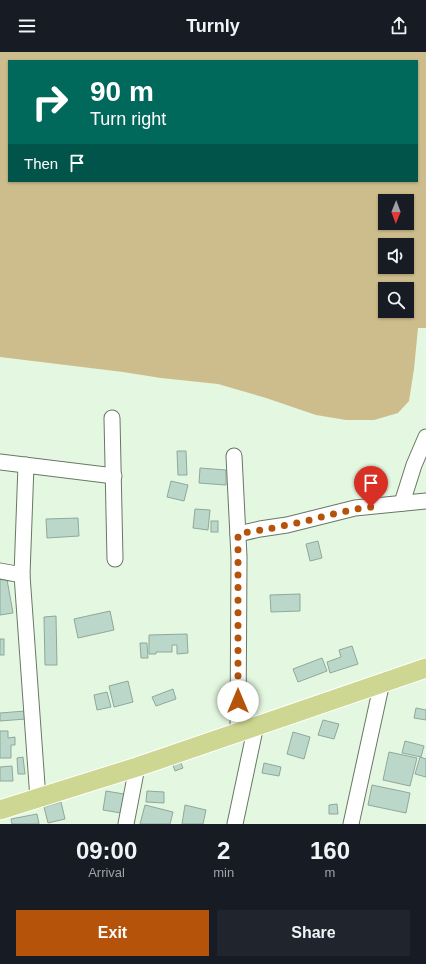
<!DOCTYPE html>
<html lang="en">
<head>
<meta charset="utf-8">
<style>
	body { margin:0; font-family:Arial,sans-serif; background:#20242c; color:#f1f3f6; height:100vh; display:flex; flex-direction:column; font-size:15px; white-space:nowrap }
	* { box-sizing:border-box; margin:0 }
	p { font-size:13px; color:#9ea1a6 }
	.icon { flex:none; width:22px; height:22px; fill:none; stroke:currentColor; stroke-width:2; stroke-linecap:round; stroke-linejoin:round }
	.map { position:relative; height:772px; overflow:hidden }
	.details { display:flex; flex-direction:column; background:#171b24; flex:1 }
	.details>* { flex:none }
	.hud { position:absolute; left:8px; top:8px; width:410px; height:122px; border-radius:0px; box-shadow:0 1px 3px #0004; background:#00695c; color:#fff; overflow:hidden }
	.needle { width:26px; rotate:181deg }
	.fabs { position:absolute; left:378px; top:142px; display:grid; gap:8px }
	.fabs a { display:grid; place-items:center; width:36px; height:36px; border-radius:0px; background:#171b24; box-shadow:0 1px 3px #0004; font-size:20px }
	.pin { position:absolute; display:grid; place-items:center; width:34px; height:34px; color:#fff; margin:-41px -17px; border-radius:50% 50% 50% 0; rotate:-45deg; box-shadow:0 0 4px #0007 }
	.pin .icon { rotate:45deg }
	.me { position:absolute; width:44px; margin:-22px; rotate:0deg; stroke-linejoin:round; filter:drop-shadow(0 0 3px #0008) }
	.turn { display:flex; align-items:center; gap:14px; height:84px; padding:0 16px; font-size:18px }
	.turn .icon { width:52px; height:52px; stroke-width:2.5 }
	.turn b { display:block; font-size:28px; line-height:34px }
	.then { display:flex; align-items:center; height:38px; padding:0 16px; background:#0003; gap:8px; font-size:15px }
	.eta { display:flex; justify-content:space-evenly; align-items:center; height:68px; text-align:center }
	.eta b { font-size:24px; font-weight:700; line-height:28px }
	.action { display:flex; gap:8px; margin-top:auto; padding:8px 16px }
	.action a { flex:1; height:46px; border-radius:0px; background:#b45309; color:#fff; font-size:16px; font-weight:700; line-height:46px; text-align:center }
	.action a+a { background:#20242c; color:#f1f3f6 }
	header { display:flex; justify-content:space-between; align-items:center; height:52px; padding:0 16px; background:#171b24; font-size:18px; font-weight:700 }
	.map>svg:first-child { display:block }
	.green { fill:#cebd8c; fill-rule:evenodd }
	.building { fill:#bbd7c9; stroke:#8ea99c }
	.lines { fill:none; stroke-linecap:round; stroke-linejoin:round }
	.minor-casing { stroke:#687865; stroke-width:17 }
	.major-casing { stroke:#fff; stroke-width:21 }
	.minor { stroke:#fff; stroke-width:15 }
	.major { stroke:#ced791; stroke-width:19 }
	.route { stroke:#b45309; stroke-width:7; stroke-dasharray:0 12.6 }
</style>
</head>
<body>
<header><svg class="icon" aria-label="menu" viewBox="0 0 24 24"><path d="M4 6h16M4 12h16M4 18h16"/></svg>Turnly<svg class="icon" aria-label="share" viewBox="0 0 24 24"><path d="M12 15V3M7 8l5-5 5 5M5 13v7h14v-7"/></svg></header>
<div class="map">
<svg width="426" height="772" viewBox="0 0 426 772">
	<rect width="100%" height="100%" fill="#e4f7e0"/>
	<!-- green -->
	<path class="green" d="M0,0H426V276H418L414,317L409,349L398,361L374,368H346L316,363L266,346L218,332L161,326L123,320L0,305ZM9,9H417V129H9ZM385,149H407V171H385ZM385,193H407V215H385ZM385,237H407V259H385Z"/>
	<!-- building -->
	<g class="building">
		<path d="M177,399H186L187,423H178Z"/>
		<path d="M200,416L226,418V433L199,431Z"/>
		<path d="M171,429L188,433L184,449L167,445Z"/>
		<path d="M195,457L210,458L208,478L193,476Z"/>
		<path d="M78,466L79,484L47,486L46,467Z"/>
		<rect x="211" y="469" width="7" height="11"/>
		<path d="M318,489L322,506L310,509L306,492Z"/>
		<path d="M6,522L13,561L0,563V523Z"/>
		<path d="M300,542V559L271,560L270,543Z"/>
		<path d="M110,559L114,578L78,586L74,567Z"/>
		<path d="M56,564L57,613H45L44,565Z"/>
		<path d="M187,582L188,601L177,602V593H172V600H156V602H149V583Z"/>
		<rect x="0" y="587" width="4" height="16"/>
		<path d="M140,591H147L148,606H141Z"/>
		<path d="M352,594L358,612L330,621L327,610L341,605L339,598Z"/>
		<path d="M322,606L327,619L298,630L293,617Z"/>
		<path d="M128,629L133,650L114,655L109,634Z"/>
		<path d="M173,637L176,647L156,654L152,645Z"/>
		<path d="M107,640L111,655L97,658L94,643Z"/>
		<path d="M416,656L426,658V668L414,666Z"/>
		<path d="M25,659L26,667L0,669V661Z"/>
		<path d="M323,668L339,672L334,687L318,683Z"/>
		<path d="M0,679H8V686L15,685V693H11V706H0Z"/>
		<path d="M293,680L310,685L304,707L287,702Z"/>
		<path d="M405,689L424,694L421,705L402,701Z"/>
		<path d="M389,700L417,706L410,734L383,728Z"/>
		<path d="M23,705L25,722H18L17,706Z"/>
		<path d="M420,705L426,707V725L415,722Z"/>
		<path d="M179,707L183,716L175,719L172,710Z"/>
		<path d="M264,711L281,715L279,724L262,721Z"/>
		<path d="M12,714L13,729H0V715Z"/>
		<path d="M372,733L410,741L406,761L368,753Z"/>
		<path d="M106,739L124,742L121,761L103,758Z"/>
		<path d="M147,739L164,740V751L146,750Z"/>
		<path d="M61,750L65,767L48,771L44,755Z"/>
		<path d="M337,752L338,762H329V753Z"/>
		<path d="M145,753L173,760L170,772H140Z"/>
		<path d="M185,753L206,758L203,772H182Z"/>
		<path d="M37,762L39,772H12L11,767Z"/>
	</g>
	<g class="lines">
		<!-- minor casing -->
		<g class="minor-casing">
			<g id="minor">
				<path d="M112,366L115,507"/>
				<path d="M234,404L239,505L238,680"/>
				<path d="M0,410L114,424"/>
				<path d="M26,413L22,523L38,747"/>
				<path d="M402,451L414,413L426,385"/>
				<path d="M238,482L260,477L287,473L355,456L426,449"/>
				<path d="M0,519L22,523"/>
				<path d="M126,772L137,715"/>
				<path d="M235,772L256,673"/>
				<path d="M351,772L382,630"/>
			</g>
		</g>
		<!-- major casing -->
		<g class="major-casing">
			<path id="major" d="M0,758L137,715L426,616"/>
		</g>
		<!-- minor -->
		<use href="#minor" class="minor"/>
		<!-- major -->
		<use href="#major" class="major"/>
	</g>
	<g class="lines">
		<!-- route -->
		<path class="route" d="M238,649V482C254,479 270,477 287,473C315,468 342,458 371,455"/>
	</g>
</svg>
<div class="fabs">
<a><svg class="needle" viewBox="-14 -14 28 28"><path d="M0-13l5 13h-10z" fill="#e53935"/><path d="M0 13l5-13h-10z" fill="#9ea1a6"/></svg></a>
<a><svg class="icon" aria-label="sound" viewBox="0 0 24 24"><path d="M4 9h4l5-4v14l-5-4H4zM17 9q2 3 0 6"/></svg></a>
<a><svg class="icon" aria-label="search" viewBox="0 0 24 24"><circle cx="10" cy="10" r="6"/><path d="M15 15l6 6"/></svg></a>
</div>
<div class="pin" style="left:371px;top:455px;background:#d93025"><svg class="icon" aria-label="arrive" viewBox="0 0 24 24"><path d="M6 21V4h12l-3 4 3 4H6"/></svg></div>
<svg class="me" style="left:238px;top:649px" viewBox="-20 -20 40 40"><circle r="19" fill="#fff"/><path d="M0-13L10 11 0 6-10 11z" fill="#b45309"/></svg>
<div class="hud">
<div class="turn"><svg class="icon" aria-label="right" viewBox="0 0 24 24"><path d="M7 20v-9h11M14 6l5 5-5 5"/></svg><div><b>90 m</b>Turn right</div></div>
<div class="then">Then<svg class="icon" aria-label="arrive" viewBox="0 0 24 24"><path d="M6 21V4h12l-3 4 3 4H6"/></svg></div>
</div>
</div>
<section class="details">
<div class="eta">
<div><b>09:00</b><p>Arrival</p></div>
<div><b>2</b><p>min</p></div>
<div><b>160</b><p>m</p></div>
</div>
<div class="action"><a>Exit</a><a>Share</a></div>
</section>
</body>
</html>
